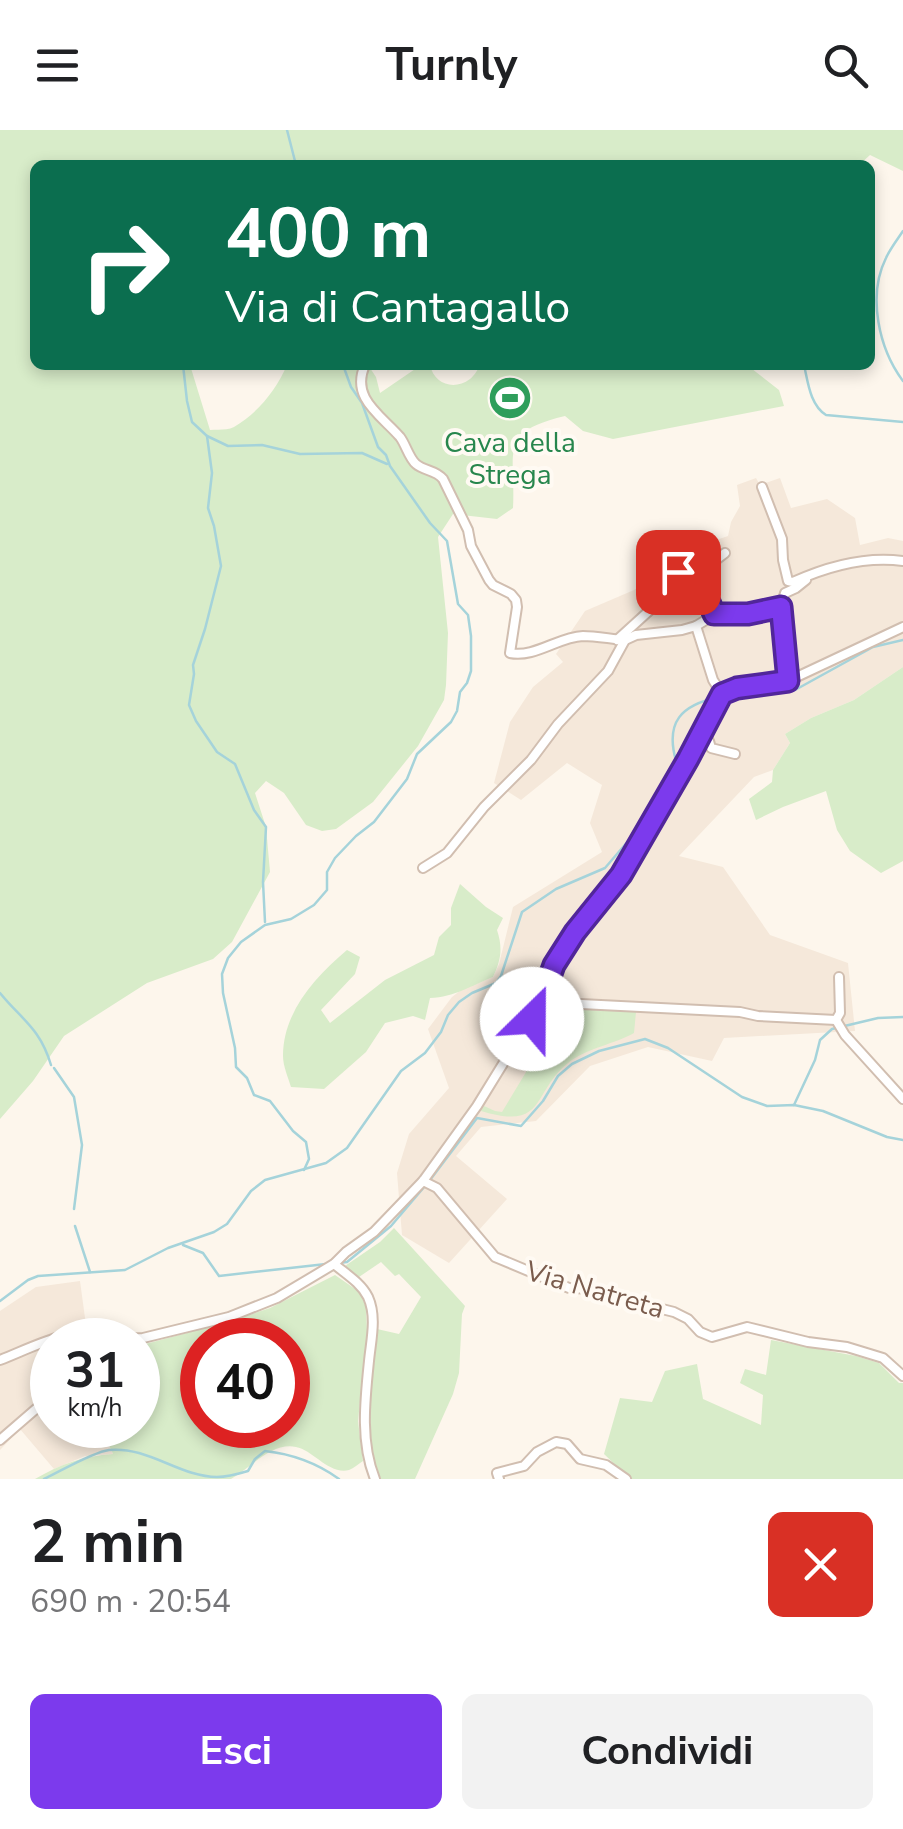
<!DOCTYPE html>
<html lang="it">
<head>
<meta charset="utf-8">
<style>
	body { margin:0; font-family:"Nunito Sans",sans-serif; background:#f2f2f2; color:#202124; height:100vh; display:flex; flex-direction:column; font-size:38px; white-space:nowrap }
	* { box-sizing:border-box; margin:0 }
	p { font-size:32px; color:#757577 }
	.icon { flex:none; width:55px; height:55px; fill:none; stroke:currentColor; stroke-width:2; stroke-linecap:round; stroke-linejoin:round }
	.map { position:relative; height:1349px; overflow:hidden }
	.details { display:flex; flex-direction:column; background:#fff; flex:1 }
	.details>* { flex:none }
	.banner { position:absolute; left:30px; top:30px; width:845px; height:210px; border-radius:15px; box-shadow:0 5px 15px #0003; background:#0b6e4f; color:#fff; overflow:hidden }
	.speed { position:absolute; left:30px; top:1188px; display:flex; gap:20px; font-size:50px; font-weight:700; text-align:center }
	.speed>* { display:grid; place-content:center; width:130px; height:130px; border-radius:50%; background:#fff; box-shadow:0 5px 15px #0003; line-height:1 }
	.speed small { font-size:25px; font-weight:400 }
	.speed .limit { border:15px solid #d22; background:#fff; color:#111 }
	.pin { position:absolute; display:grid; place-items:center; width:85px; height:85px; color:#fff; margin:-42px; border-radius:20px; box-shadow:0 5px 15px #0006 }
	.me { position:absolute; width:110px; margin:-55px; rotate:23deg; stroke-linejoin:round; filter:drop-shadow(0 0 8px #0008) }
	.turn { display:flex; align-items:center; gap:35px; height:210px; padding:0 30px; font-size:45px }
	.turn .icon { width:130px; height:130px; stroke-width:2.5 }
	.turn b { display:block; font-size:70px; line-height:85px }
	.round { display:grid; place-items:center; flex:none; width:105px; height:105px; border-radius:15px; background:#f2f2f2 }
	.summary { display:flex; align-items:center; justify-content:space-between; height:170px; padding:0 30px }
	h1 { font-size:60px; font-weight:700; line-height:75px }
	.cta { display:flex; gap:20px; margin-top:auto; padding:20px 30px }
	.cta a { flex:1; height:115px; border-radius:15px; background:#7c3aed; color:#fff; font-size:40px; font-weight:700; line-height:115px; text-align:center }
	.cta a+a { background:#f2f2f2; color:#202124 }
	header { display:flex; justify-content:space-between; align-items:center; height:130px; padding:0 30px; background:#fff; font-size:45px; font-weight:700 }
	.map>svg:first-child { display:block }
	.residential { fill:#f5e8da }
	.green { fill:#d8ecc9; fill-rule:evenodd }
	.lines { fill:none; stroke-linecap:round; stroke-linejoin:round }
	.stream { stroke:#a5d3da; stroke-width:2.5 }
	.minor-casing { stroke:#d1beb0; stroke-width:12 }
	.minor { stroke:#fff; stroke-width:8 }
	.route-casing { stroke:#51269a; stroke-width:25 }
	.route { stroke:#7c3aed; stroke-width:18 }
	.labels { text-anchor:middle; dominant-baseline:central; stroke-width:8; stroke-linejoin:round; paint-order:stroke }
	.leisure-label { font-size:28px; fill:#27864d; stroke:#fffaf3 }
	.street-label { font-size:28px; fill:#7a5c4d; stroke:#fffaf3 }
</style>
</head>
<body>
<header><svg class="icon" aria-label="menu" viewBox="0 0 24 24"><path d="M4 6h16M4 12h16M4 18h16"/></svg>Turnly<svg class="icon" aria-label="search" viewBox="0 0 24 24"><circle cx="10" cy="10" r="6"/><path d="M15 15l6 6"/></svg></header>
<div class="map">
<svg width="903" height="1349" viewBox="0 0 903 1349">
	<rect width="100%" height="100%" fill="#fdf6ec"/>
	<!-- residential -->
	<g class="residential">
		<path d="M756,348L760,355L780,348L791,378L827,369L855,388L860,415L888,408L903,411V537L854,570L811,588L785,604L790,613L773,640L754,647L679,726L723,737L770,805L848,833L855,901L724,908L712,931L648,917L590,936L536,991L481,997L456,1026L507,1069L449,1133L402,1105L397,1043L409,1004L449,958L428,899L452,867L461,860L493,847L499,834L513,777L602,722L590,693L602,655L567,633L521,670L494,653L510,592L533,557L563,532L556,524L585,481L634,460L673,436L701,415L728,406L731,392L740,376L737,355Z"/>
		<path d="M80,1151L88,1210H52V1295H92L107,1311L113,1324L85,1326L54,1339L20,1299L0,1320V1181L36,1157Z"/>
	</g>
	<!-- green -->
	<g class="green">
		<path d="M0,0H903V41L870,25L859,35H419L411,32L400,35H35V235H190L210,300C218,299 227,301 234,297C258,283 276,260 287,235H368L376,247L380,263L421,235H430C434,254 454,261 470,249C475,245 477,240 481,235H747L779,260L784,276L613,309L583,301L565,286C497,302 516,322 513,378L497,389L453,384L438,407L448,503L446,555L444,570L418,616L373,672L336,699L322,701L306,695L284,663L266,651L255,663L266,697L270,742L232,812L213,829L147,853L64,906L33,951L0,989Z"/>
		<path d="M903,537V731L881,743L850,721L837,700L826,661L783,677L756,690L749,669L772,652L773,640L790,613L785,604L811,588L854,570Z"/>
		<path d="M460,754L486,777L503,788L497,800C503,818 501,830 493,847C470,856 455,867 430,868L425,890L413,886L385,893L366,922L324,959L291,957C288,947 283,936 283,926C283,882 315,847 347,820L360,827L355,844L321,880L330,893L385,850L434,825L439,807L451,795V778Z"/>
		<path d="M564,879L636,882L634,903C615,914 587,918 568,933C531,963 547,1001 481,981L484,976L495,981L502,982Z"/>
		<path d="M394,1098L465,1176L462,1184L459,1243L453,1264L415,1349H381C359,1304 370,1247 377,1199L399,1204L421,1167L399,1144L395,1146L381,1132L359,1147L345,1136L380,1112Z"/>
		<path d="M335,1145L361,1163L366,1178L367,1202L358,1291L363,1331C358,1334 354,1338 349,1340C329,1345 313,1320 296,1317C272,1312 250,1338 231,1349H35C61,1334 83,1326 113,1324L107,1311L92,1295H138V1216L228,1192L270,1178ZM202,1210H288V1295H202Z"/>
		<path d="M771,1210L856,1226L879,1233L899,1253H903V1349H630L604,1324L620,1268L652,1272L665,1241L697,1234L703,1269L761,1295L763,1265L740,1253L745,1239L766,1245Z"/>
	</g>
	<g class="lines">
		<!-- stream -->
		<g class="stream">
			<path d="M287,0L296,35"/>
			<path d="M903,101C897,110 890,119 886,128C867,166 879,219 903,251"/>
			<path d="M183,235L187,271L192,292L207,306L228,316L262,315L300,324L362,323L387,334"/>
			<path d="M804,235C808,252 810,275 826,285L903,292"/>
			<path d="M207,306L212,343L208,378L214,396L221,436L205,499L193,535L194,544L189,575L196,591L217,622L235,634L254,680L266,697L263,752L265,792"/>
			<path d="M727,566L795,560L873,517L903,510"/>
			<path d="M0,863C22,890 40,898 51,935"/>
			<path d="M54,938L74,967L82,1015L74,1079"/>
			<path d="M794,975L815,930L820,910L832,899L878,888L903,887"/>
			<path d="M304,1040L309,1029L306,1012L293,1001L270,971L254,965L247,948L236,937L235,918L223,863L222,844L228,828L241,812L265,795L291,789L314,775L327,760V742L335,728L356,706L374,692L407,649L417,624L451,592L457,581L460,562L467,553L471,541V506L468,485L458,474L447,411L430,393L390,336L386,325L378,317L362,273L351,257L343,235"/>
			<path d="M430,1050L477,988L521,996L543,971L558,946L572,934L599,921L645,909L668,918L742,967L767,976L794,975L823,981L887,1007L903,1010"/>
			<path d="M75,1096L90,1142"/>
			<path d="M183,1115L203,1123L219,1146L326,1134"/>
			<path d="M339,1133L347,1132L391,1096L425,1056"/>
			<path d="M0,1171L28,1150L38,1146L125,1140L168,1118L214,1102L227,1094L251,1061L265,1050L326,1033L347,1018L401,941L425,923L441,902L448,885L459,872L472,863L496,853L501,846L522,782L556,759L605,738L629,710L676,631C665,592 681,575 719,567"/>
			<path d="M44,1349C61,1341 93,1322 109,1320C148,1316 180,1347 217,1347C227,1347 238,1344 248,1341L255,1329L265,1321C292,1324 317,1333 339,1349"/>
		</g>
		<!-- minor casing -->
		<g class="minor-casing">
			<g id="minor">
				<path d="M365,235C350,268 381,285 400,307C406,315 409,328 416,334C424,341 436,340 443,349L468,400L471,416L489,450L493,455L511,464L516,470L517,477L510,523C535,528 558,507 583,506C596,506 611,509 625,510"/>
				<path d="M762,357L782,409L783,430L788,451L793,452C826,437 866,426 903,431"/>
				<path d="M677,461L695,467L706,463"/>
				<path d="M714,485L696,496L713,550L722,564"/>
				<path d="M714,485L699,443L725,423"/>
				<path d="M714,485L748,484L781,477"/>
				<path d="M617,510L650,480L687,454L677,442"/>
				<path d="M788,551L781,477L785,463L796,458L806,450"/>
				<path d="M699,607L709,611L711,618L735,624"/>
				<path d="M423,738L447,723L484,677L531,630L558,594L608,541L625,510L636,505L682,500L696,496"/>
				<path d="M839,847L840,883L836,890L845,905L903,969"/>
				<path d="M541,872L740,882L758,886L836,890"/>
				<path d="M423,1051L437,1058L495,1127L569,1158L597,1159L626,1170L674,1182L688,1189L700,1202L712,1207L747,1197L808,1212L847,1217L883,1228L903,1246"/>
				<path d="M334,1134C346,1144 361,1153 368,1167C377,1187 371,1210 369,1231C365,1270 360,1312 375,1349"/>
				<path d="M112,1209L143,1208L229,1187L277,1168L334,1134L346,1122L374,1102L423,1051L477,976L541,872L554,835L562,822L621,745L722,564L737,558L788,551L903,497"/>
				<path d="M0,1230C31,1218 65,1199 99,1203"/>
				<path d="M0,1310L52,1265"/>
				<path d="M499,1349L497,1343L524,1336L537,1322L556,1312L567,1314L580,1329L606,1335L626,1349"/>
			</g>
		</g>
		<!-- minor -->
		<use href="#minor" class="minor"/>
	</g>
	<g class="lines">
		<!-- route casing -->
		<g class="route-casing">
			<path id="route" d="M532,889L541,872L554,835L575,802L621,745L688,629L722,564L737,558L788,551L781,477L748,484H714L702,455L687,454L678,442"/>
		</g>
		<!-- route -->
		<use href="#route" class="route"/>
	</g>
	<!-- icons -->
	<defs>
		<g id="stadium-disc" transform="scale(2.25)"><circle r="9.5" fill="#2e9e5b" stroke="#fffaf3"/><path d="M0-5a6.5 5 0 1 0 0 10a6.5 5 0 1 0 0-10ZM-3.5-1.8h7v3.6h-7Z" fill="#fff"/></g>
	</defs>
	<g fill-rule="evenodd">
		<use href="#stadium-disc" x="510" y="268"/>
	</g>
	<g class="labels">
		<!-- leisure labels -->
		<g class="leisure-label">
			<text x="510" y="313">Cava della<tspan x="510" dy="32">Strega</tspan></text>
		</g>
		<!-- street labels -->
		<g class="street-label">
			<text transform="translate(595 1160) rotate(16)">Via Natreta</text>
		</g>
	</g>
</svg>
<div class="speed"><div>31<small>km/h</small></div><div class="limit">40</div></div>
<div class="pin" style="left:678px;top:442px;background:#d93025"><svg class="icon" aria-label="arrive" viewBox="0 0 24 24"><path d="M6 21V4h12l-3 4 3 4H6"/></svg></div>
<svg class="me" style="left:532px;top:889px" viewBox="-20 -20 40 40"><circle r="19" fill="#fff"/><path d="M0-13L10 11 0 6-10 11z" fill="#7c3aed"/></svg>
<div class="banner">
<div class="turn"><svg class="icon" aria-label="right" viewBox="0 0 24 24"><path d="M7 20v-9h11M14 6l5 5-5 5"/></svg><div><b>400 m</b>Via di Cantagallo</div></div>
</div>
</div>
<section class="details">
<div class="summary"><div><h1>2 min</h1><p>690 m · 20:54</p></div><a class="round" style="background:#d93025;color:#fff"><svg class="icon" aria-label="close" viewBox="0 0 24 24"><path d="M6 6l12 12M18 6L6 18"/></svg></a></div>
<div class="cta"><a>Esci</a><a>Condividi</a></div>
</section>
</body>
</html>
